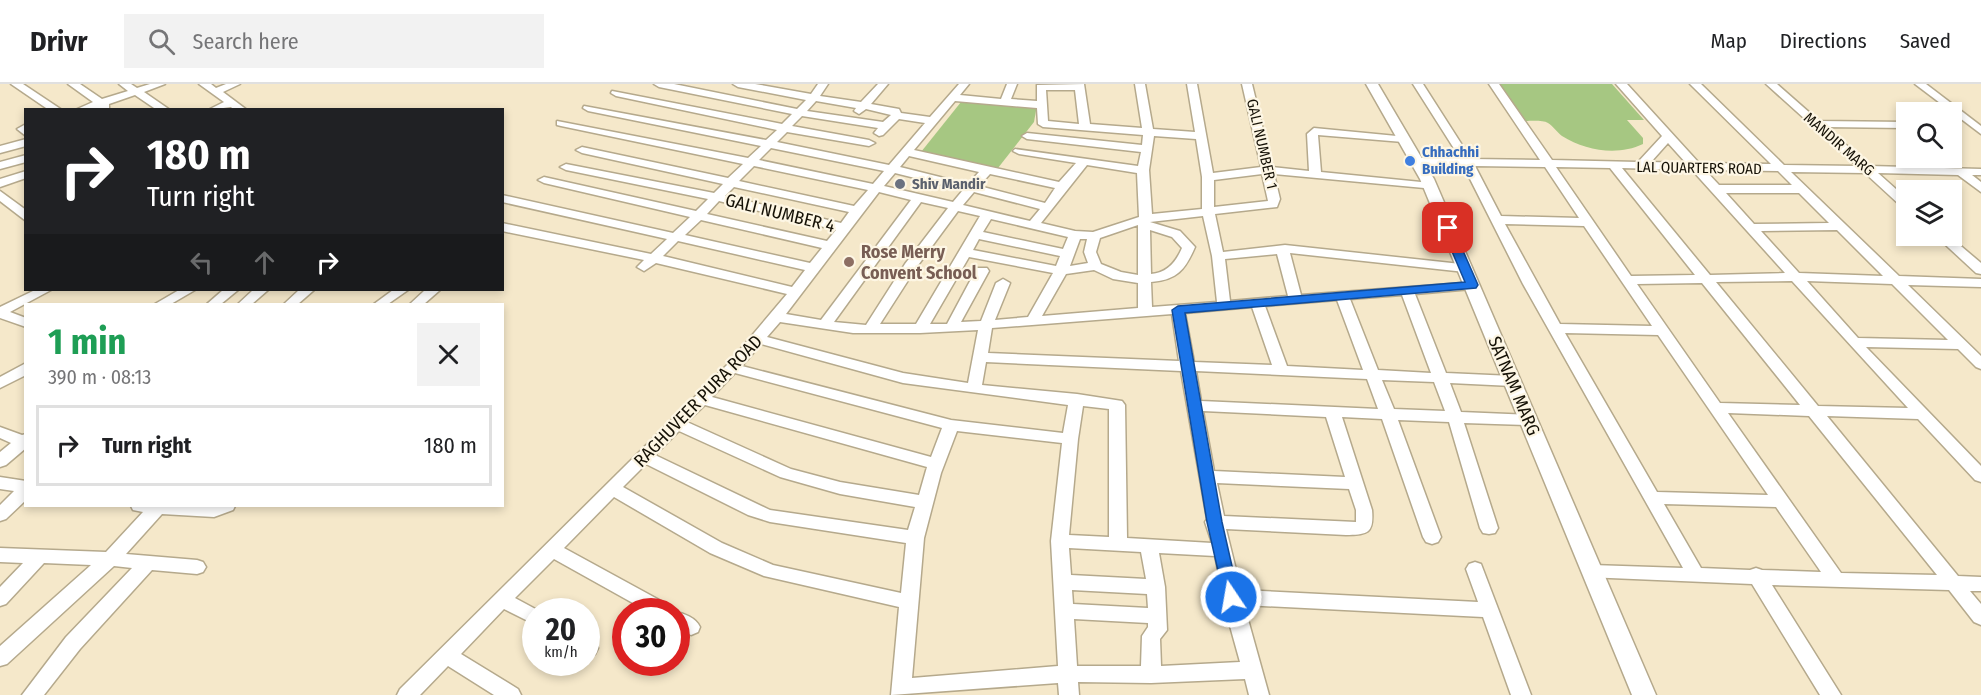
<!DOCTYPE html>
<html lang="en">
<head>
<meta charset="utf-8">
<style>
	body { margin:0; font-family:"Fira Sans Condensed",sans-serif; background:#f2f2f2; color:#202124; height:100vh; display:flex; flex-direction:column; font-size:22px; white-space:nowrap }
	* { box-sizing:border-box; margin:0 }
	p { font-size:20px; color:#757577 }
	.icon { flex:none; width:33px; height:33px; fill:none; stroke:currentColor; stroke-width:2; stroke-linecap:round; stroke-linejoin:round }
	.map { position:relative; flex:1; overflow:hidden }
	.details { position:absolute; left:24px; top:219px; width:480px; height:204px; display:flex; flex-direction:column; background:#fff; border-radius:0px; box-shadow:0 3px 9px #0003 }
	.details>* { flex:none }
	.banner { position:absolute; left:24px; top:24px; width:480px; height:183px; border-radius:0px; box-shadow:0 3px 9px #0003; background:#202124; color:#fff; overflow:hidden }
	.controls { position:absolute; left:1896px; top:18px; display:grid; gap:12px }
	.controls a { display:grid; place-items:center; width:66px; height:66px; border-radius:0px; background:#fff; box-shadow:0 3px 9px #0003; font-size:30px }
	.speed { position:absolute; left:522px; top:514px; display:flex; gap:12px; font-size:30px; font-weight:700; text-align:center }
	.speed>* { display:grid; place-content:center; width:78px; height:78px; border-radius:50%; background:#fff; box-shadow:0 3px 9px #0003; line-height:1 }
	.speed small { font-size:15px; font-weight:400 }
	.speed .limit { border:9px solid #d22; background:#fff; color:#111 }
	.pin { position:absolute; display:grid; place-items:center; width:51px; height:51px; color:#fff; margin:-26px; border-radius:12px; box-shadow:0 3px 9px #0006 }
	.me { position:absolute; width:66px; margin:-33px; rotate:348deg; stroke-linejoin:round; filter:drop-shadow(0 0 4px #0008) }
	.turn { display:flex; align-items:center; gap:21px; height:126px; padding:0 24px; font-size:27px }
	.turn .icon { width:78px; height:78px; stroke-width:2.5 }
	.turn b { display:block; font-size:42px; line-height:51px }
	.lanes { display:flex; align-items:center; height:57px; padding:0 24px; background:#0003; justify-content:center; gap:30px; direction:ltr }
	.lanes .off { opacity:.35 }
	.round { display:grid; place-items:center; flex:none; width:63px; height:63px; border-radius:0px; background:#f2f2f2 }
	.headline { display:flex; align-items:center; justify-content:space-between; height:102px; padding:0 24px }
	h1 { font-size:36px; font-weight:700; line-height:45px; color:#1e9e55 }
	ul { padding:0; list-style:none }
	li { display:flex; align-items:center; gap:18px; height:81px; margin:0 12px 9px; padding:0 12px; border:3px solid #e0e0e0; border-radius:0px }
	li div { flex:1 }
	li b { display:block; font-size:22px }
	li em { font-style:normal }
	header { display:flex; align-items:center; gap:36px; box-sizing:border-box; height:84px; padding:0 30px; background:#fff; border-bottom:2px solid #e0e0e0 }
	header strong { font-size:28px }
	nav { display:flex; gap:33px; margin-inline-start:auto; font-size:21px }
	.search { width:420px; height:54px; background:#f2f2f2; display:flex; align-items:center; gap:15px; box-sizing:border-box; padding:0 21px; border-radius:0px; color:#757577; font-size:22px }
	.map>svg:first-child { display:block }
	.green { fill:#a6c782 }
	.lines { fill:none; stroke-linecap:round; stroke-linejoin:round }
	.minor-casing { stroke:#b5a98c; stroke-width:3 }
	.tertiary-casing { stroke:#b5a98c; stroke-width:3 }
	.minor { fill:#fff; fill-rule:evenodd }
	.tertiary { fill:#fff; fill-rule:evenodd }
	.route { fill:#1a73e8; stroke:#114b97; stroke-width:1.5 }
	.shop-dot { fill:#3f7fe0; stroke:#fdf6e4; stroke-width:2 }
	.worship-dot { fill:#6b7280; stroke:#fdf6e4; stroke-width:2 }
	.education-dot { fill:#8d6e63; stroke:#fdf6e4; stroke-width:2 }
	.labels { text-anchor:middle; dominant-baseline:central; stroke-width:4.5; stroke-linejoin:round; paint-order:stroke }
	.far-street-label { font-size:15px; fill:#151106; stroke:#fdf6e4 }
	.far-shop-label { font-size:15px; font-weight:bold; fill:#366cbe; stroke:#fdf6e4; text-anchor:start }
	.far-worship-label { font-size:15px; font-weight:bold; fill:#5b616d; stroke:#fdf6e4; text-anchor:start }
	.street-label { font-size:18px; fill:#151106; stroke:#fdf6e4 }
	.education-label { font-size:18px; font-weight:bold; fill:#785e54; stroke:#fdf6e4; text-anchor:start }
</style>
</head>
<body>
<header>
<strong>Drivr</strong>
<div class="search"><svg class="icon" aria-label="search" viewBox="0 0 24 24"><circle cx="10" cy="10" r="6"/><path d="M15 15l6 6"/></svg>Search here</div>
<nav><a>Map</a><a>Directions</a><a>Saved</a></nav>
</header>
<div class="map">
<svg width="1981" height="611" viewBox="0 0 1981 611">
	<rect width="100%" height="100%" fill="#f5e8ca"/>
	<!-- green -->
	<g class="green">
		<path d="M1499,0H1612L1644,36H1627L1643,54V60C1618,72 1586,67 1562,52C1557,48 1553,42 1548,39C1543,36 1532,37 1525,37Z"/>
		<path d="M965,13L1037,21L1034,38L998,84L921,68Z"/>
	</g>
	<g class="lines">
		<!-- minor casing -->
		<g class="minor-casing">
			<g id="minor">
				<path d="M11,0H23L62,26H49Z"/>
				<path d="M68,0H80L102,15L128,7L119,0H131L137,4L150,0H165L144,8L170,26H157L135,11L109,20V24L75,26L93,18Z"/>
				<path d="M199,0H211L216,4L226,0H240L223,8L247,26H234L231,23L208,26L224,18Z"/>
				<path d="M654,0H674L797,25L806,16L738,3L733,0H755L811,10L818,0H828L820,12L861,18L878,0H888L871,20L899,25L901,29L930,33L959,0H969L960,11L1001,15L1007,0H1017L1011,15L1037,17V1L1084,0L1090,40L1142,44L1135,0H1145L1153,45L1195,48L1187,0H1197L1213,89L1261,83L1242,0H1252L1272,83L1309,87L1307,50L1314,44L1407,53L1408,55L1403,58L1318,51L1321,88L1431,99L1435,101V105L1274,90L1280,115L1277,123L1215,130L1223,168L1285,161L1470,181L1472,184L1470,187L1465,188L1290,169L1301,211L1477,198L1479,201L1477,204L1472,205L1415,210L1446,289L1512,292L1519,297L1512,302L1450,299L1461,328L1529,331L1537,336L1529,341L1464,339L1498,444L1495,449L1489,450L1483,449L1480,444L1449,338L1398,336L1441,453L1438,458L1432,460L1426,458L1423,453L1382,335L1342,333L1372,426C1374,449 1368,451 1346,451L1226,445L1241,506L1478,518L1466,485L1469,480L1475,478L1481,480L1531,611H1511L1483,533L1244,521L1269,611H1249L1245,595L1151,599L1078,598L1079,611H1059L1058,599L891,611L899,523L764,492L710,469L614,413L564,464L672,523L674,528C684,529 696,534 700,543L698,548L691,551L676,544V528H649L554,475L515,514L541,528H536V541L504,525L461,570L518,605L521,611H494L448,582L420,611H397L400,605L727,281L787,210L656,179L644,187L637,183L644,176L502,147V139L651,170L667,155L502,118V111L673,149L690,133L544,99L538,96L544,93L696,127L708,115L566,86L560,83L566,80L714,109L723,100L582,69L576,66L582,63L728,94L743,80L561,42L557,41V37L748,74L761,62L588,27L583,24L584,22L766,56L777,46L616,12L611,9L612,7L782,40L792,30L659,3ZM1046,6H1075L1079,40L1048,37ZM816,17L856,24L854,27L859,30L866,25L891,31L883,38L807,27ZM955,17L1037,24L1038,40L1043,43L1143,51L1142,61L1027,49L1022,52L1027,55L1141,68L1138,82L1015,65L1013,67L1019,70L1076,79L1059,98L914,66ZM802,32L878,44L874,49L879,52L883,51L899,35L925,39L889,81L777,58L787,48L869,62L875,59L869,56L792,42ZM1154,52L1196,55L1202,93V125L1152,130L1149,86ZM771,64L884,87L873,100L759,76ZM909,72L979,88L968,100L900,83ZM1087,81L1137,89L1139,133L1093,148L1075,147L1041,139ZM754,82L868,106L854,122L739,97ZM895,89L963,106L953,118L884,102ZM990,90L1055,104L1045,119L979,102ZM1262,90L1268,117L1214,123V96ZM734,103L849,128L841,139L725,112ZM879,108L911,116L821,236L786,230ZM974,108L1040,125L1030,137L963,121ZM719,117L836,146L827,157L707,130ZM921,118L948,124L905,180L866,241L834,238ZM958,127L980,132L916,240H880L916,184ZM1203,132L1212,172L1217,218L1152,223L1151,198C1177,196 1185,186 1195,163L1180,147L1150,138ZM991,135L1068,153L1063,165L983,148ZM701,136L822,164L810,179L685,151ZM1138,141V191L1121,188L1101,180L1096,168L1100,154ZM1150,146L1172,153L1182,164C1176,178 1167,189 1151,190ZM979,155L1060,172L1056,182L973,166ZM1080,155H1087L1084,168L1088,179L1070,182ZM678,157L805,186L792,203L663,172ZM1277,170L1288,212L1230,217L1225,175ZM969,173L1053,189L1028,233L995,236L1010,199L1003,195L996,199L981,237L961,238L989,187L987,184H977L947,240H930ZM1094,186L1113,195L1138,199V224L1042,232L1066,190ZM1402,211L1431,289L1378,286L1350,215ZM1337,216L1363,286L1287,282L1265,222ZM1252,223L1272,281L1194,278L1185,229ZM1172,230L1179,277L988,269L992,244ZM780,238L853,249H920L978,246L968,299L903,289L767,253ZM761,260L903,299L1068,321L1063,349L951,336L742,282ZM986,278L1181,287L1207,435L1205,438L1212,459L1127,454L1125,321L1122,317L1077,310L982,301ZM1196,287L1367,295L1378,325L1201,317ZM735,289L942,344L931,373L712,313ZM1382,296L1434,298L1445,327L1394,325ZM705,321L927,383L919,411L840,398L791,385L687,338ZM1083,322L1109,325V453L1069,451L1078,355ZM1203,327L1326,333L1345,393L1214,387ZM679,347L780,393L840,410L915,423L908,446L770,426L655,371ZM957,347L1062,359L1051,457L1058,582L912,594L924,454L941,389ZM646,380L748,431L770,438L906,459L901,509L773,481L722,459L623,403ZM1217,399L1349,405L1356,426V438L1224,432ZM1069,464L1141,468L1146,495L1071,491ZM1159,469L1215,472L1223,510L1222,513L1240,578L1161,582L1160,555L1167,546L1165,503ZM1072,506L1147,510L1148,524L1073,520ZM1074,535L1148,539V543L1142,552L1141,582H1077Z"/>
				<path d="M1413,0H1423L1471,75L1540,76L1489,0H1499L1552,76L1638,78L1662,52L1616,0H1627L1699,79L1771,80L1690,0H1701L1784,81L1857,82L1766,0H1777L1819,37L1906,38V44L1826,43L1870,82L1981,85V91H1972L1981,98V108L1958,91L1878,89L1906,114V124L1902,123L1865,89L1791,88L1899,192L1981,195V203L1908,201L1981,272V285L1976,283L1958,265L1866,263L1981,382V398L1975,396L1918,335L1827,332L1958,492L1981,493V507H1970L1981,520V541L1974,538L1949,506L1772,501L1841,611H1820L1752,500L1586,493L1583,488L1586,483L1592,481L1683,484L1523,200L1463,81L1418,80L1412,77L1418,74H1460ZM1668,59L1686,79L1651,78ZM1475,82L1545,83L1579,134L1501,132ZM1556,83L1610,84L1695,191L1631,192ZM1622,84L1692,86L1785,189L1710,191ZM1705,86L1778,87L1792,101H1719ZM1726,109H1799L1829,139L1754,140ZM1505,140L1584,142L1652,242L1560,240ZM1837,146L1883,192L1799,189L1761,147ZM1792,197L1908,324L1818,322L1716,198ZM1807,197L1892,200L1948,256L1858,254ZM1702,199L1800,321L1720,319L1637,200ZM1565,249L1658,251L1768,411L1657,408ZM1728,329L1809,332L1937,491L1841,489ZM1664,420L1776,423L1821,488L1762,486L1756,484L1750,486L1701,484Z"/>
				<path d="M1915,0H1926L1981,42V50Z"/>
				<path d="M26,40V52L17,45Z"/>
				<path d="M26,55V62L0,69V62Z"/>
				<path d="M26,71V78L0,85V78Z"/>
				<path d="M26,87V94L0,103V95Z"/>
				<path d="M0,107L26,126V137L0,117Z"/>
				<path d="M1936,152H1949L1981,179V190L1976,189Z"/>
				<path d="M35,206H51L10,228L26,234V243L0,234V223Z"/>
				<path d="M179,206H195L171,220H155Z"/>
				<path d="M223,206H238L221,220H207Z"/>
				<path d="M253,206H268L252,220H238Z"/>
				<path d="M299,206H314L298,220H284Z"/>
				<path d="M393,206H408L388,220H374Z"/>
				<path d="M425,206H440L424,220H410Z"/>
				<path d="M26,279V291L0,304V293Z"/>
				<path d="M0,343L22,351L26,350V364L6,381L0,383V368L11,359L0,354Z"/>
				<path d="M0,393L26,397V416L6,435L0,437V421L14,407L0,405Z"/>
				<path d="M131,422H235L233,426L214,433L162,430L126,470L197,476L203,478L206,483L203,488L197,490L152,486L80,565L44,611H22L66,553L132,484L114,482L7,580L0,582V562L91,481L44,479L6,520L0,522V503L23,479L0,478V464L106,468L143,428L133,426Z"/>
				<path d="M586,555L595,558L598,564L595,570L588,572Z"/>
			</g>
		</g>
		<!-- tertiary casing -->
		<g class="tertiary-casing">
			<path id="tertiary" d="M1366,0H1378L1434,95L1656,611H1632L1420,95Z"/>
		</g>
		<!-- minor -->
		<use href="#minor" class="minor"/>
		<!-- tertiary -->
		<use href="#tertiary" class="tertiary"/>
	</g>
	<!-- route -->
	<path class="route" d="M1448,140L1453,144L1478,201L1476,204L1185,229L1222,438L1239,513L1237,518L1231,520L1225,518L1207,438L1172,226L1178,222L1465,198L1442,144Z"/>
	<!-- markers -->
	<circle class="shop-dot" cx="1410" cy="77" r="6"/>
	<circle class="worship-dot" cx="900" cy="100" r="6"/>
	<circle class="education-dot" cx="849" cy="178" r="6"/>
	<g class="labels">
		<!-- far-street labels -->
		<g class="far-street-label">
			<text transform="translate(1262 60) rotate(77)">GALI NUMBER 1</text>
			<text transform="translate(1839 60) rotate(41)">MANDIR MARG</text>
			<text transform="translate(1699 84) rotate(1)">LAL QUARTERS ROAD</text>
		</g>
		<!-- far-shop labels -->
		<g class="far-shop-label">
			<text x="1422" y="68">Chhachhi<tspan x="1422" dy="17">Building</tspan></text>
		</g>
		<!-- far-worship labels -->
		<g class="far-worship-label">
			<text x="912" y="100">Shiv Mandir</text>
		</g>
		<!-- street labels -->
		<g class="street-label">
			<text transform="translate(780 129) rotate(14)">GALI NUMBER 4</text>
			<text transform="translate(1514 302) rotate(67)">SATNAM MARG</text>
			<text transform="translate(698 317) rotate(-46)">RAGHUVEER PURA ROAD</text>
		</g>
		<!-- education labels -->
		<g class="education-label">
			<text x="861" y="168">Rose Merry<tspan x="861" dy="21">Convent School</tspan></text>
		</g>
	</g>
</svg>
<div class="controls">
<a><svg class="icon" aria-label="search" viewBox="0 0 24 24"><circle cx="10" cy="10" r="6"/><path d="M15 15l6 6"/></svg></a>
<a><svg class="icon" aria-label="layers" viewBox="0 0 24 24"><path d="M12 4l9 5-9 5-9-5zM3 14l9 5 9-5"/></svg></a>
</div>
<div class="speed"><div>20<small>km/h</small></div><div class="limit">30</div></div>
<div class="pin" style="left:1448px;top:144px;background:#d93025"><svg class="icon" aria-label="arrive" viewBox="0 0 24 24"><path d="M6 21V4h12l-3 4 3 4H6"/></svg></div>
<svg class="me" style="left:1231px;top:513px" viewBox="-20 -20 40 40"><circle r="17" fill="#1a73e8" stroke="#fff" stroke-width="3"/><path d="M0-11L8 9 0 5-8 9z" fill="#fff"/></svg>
<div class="banner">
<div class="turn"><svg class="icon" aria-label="right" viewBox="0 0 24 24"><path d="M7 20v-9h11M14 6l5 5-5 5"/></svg><div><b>180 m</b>Turn right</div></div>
<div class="lanes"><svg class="icon off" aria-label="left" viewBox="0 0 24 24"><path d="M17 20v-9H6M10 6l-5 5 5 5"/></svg><svg class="icon off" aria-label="ahead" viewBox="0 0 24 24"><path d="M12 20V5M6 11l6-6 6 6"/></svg><svg class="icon" aria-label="right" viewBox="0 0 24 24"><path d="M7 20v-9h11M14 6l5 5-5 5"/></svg></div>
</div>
<section class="details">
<div class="headline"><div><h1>1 min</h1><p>390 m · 08:13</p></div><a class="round"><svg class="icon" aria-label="close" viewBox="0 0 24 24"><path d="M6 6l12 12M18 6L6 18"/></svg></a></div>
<ul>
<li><svg class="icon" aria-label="right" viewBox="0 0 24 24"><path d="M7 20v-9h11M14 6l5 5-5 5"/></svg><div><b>Turn right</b></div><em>180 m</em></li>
</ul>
</section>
</div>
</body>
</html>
